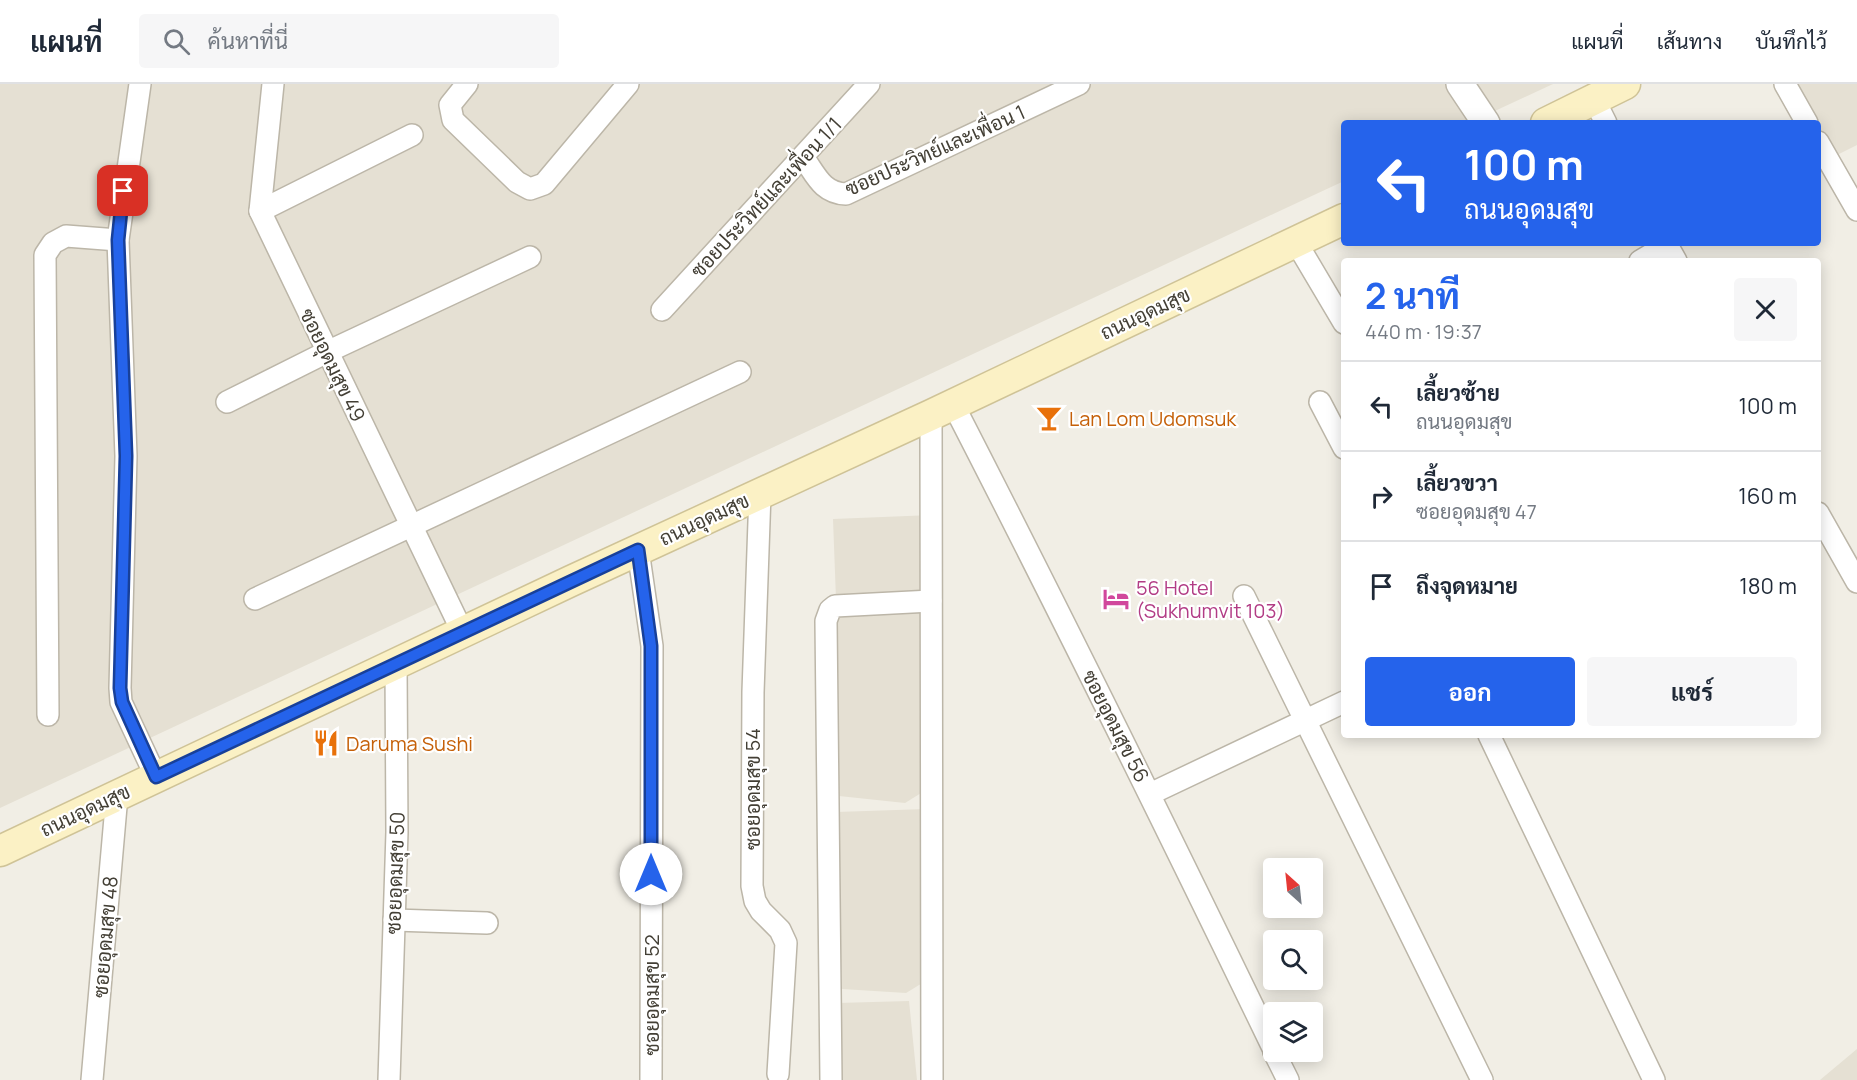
<!DOCTYPE html>
<html lang="th">
<head>
<meta charset="utf-8">
<style>
	body { margin:0; font-family:Manrope,Sarabun,sans-serif; background:#f6f6f7; color:#1f2937; height:100vh; display:flex; flex-direction:column; font-size:22px; white-space:nowrap }
	* { box-sizing:border-box; margin:0 }
	p { font-size:20px; color:#747a83 }
	.icon { flex:none; width:33px; height:33px; fill:none; stroke:currentColor; stroke-width:2; stroke-linecap:round; stroke-linejoin:round }
	.map { position:relative; flex:1; overflow:hidden }
	.drawer { position:absolute; left:1341px; top:174px; width:480px; height:480px; display:flex; flex-direction:column; background:#fff; border-radius:6px; box-shadow:0 3px 15px #0003 }
	.drawer>* { flex:none }
	.guide { position:absolute; left:1341px; top:36px; width:480px; height:126px; border-radius:6px; box-shadow:0 3px 15px #0003; background:#2563eb; color:#fff; overflow:hidden }
	.needle { width:39px; rotate:333deg }
	.tools { position:absolute; left:1263px; top:774px; display:grid; gap:12px }
	.tools a { display:grid; place-items:center; width:60px; height:60px; border-radius:6px; background:#fff; box-shadow:0 3px 15px #0003; font-size:30px }
	.pin { position:absolute; display:grid; place-items:center; width:51px; height:51px; color:#fff; margin:-26px; border-radius:12px; box-shadow:0 3px 9px #0006 }
	.me { position:absolute; width:66px; margin:-33px; rotate:0deg; stroke-linejoin:round; filter:drop-shadow(0 0 4px #0008) }
	.turn { display:flex; align-items:center; gap:21px; height:126px; padding:0 24px; font-size:27px }
	.turn .icon { width:78px; height:78px; stroke-width:2.5 }
	.turn b { display:block; font-size:42px; line-height:51px }
	.round { display:grid; place-items:center; flex:none; width:63px; height:63px; border-radius:6px; background:#f6f6f7 }
	.head { display:flex; align-items:center; justify-content:space-between; height:102px; padding:0 24px }
	h1 { font-size:36px; font-weight:700; line-height:45px; color:#2563eb }
	.cta { display:flex; gap:12px; margin-top:auto; padding:12px 24px }
	.cta a { flex:1; height:69px; border-radius:6px; background:#2563eb; color:#fff; font-size:24px; font-weight:700; line-height:69px; text-align:center }
	.cta a+a { background:#f6f6f7; color:#1f2937 }
	ul { padding:0; list-style:none }
	li { display:flex; align-items:center; gap:18px; height:90px; padding:0 24px; border-top:2px solid #e0e1e3 }
	li div { flex:1 }
	li b { display:block; font-size:22px }
	li em { font-style:normal }
	header { display:flex; align-items:center; gap:36px; box-sizing:border-box; height:84px; padding:0 30px; background:#fff; border-bottom:2px solid #e0e1e3 }
	header strong { font-size:28px }
	nav { display:flex; gap:33px; margin-inline-start:auto; font-size:21px }
	.search { width:420px; height:54px; background:#f6f6f7; display:flex; align-items:center; gap:15px; box-sizing:border-box; padding:0 21px; border-radius:6px; color:#747a83; font-size:22px }
	.map>svg:first-child { display:block }
	.residential { fill:#e5e0d3 }
	.lines { fill:none; stroke-linecap:round; stroke-linejoin:round }
	.minor-casing { stroke:#bcb6a8; stroke-width:24 }
	.tertiary-casing { stroke:#bcb6a8; stroke-width:30 }
	.secondary-casing { stroke:#cfc397; stroke-width:33 }
	.minor { stroke:#fff; stroke-width:21 }
	.tertiary { stroke:#fff; stroke-width:27 }
	.secondary { stroke:#fbf1c5; stroke-width:30 }
	.route-casing { stroke:#184099; stroke-width:15 }
	.route { stroke:#2563eb; stroke-width:10 }
	.labels { text-anchor:middle; dominant-baseline:central; stroke-width:4.5; stroke-linejoin:round; paint-order:stroke }
	.street-label { font-size:20px; fill:#433f35; stroke:#fff }
	.food-label { font-size:20px; fill:#c56008; stroke:#fff; text-anchor:start }
	.hotel-label { font-size:20px; fill:#b23c85; stroke:#fff; text-anchor:start }
</style>
</head>
<body>
<header>
<strong>แผนที่</strong>
<div class="search"><svg class="icon" aria-label="search" viewBox="0 0 24 24"><circle cx="10" cy="10" r="6"/><path d="M15 15l6 6"/></svg>ค้นหาที่นี่</div>
<nav><a>แผนที่</a><a>เส้นทาง</a><a>บันทึกไว้</a></nav>
</header>
<div class="map">
<svg width="1857" height="996" viewBox="0 0 1857 996">
	<rect width="100%" height="100%" fill="#f1eee5"/>
	<!-- residential -->
	<g class="residential">
		<path d="M0,0H1553L1469,39H1344V97L0,724Z"/>
		<path d="M1786,0H1857V61L1829,75L1818,56V39H1808Z"/>
		<path d="M932,431L938,505L836,515L833,435Z"/>
		<path d="M924,519L926,706L905,719L839,712L837,528Z"/>
		<path d="M926,725L924,898L906,909L842,905L836,728Z"/>
		<path d="M909,917L917,996H839L837,919Z"/>
		<path d="M1857,965V996H1820Z"/>
	</g>
	<g class="lines">
		<!-- minor casing -->
		<g class="minor-casing">
			<g id="minor">
				<path d="M140,0L118,156L126,372L120,604L121,618L156,693"/>
				<path d="M273,0L260,127L463,549"/>
				<path d="M467,0L450,21L453,36L517,98L530,105L544,100L628,0"/>
				<path d="M1785,0L1807,39"/>
				<path d="M1594,15L1606,39"/>
				<path d="M1818,58L1857,126"/>
				<path d="M803,73C816,91 822,109 846,110L1079,0"/>
				<path d="M260,127L412,51"/>
				<path d="M1296,158L1344,239"/>
				<path d="M1667,161L1676,177"/>
				<path d="M1640,177L1667,161L1666,159"/>
				<path d="M662,226L869,0"/>
				<path d="M227,318L327,268L530,173"/>
				<path d="M1320,318L1344,364"/>
				<path d="M953,320C1063,534 1169,749 1274,966"/>
				<path d="M931,331L932,996"/>
				<path d="M760,409L753,608L752,802L755,817L761,827L780,846L786,859L778,990"/>
				<path d="M1818,429L1857,498"/>
				<path d="M638,466L652,562L651,996"/>
				<path d="M1244,512L1482,996"/>
				<path d="M255,515L740,288"/>
				<path d="M48,631L45,171L53,159L66,152L118,156"/>
				<path d="M1489,651L1654,996"/>
				<path d="M1150,710L1344,618"/>
				<path d="M394,836L487,839"/>
				<path d="M1274,968L1288,996"/>
				<path d="M92,996L117,711"/>
				<path d="M389,996L397,748L396,581"/>
				<path d="M831,996L826,537L830,526L835,522L931,517"/>
			</g>
		</g>
		<!-- tertiary casing -->
		<g class="tertiary-casing">
			<path id="tertiary" d="M1460,0L1486,39"/>
		</g>
		<!-- secondary casing -->
		<g class="secondary-casing">
			<g id="secondary">
				<path d="M1546,39L1625,0"/>
				<path d="M0,767L571,497L931,331L1344,135"/>
			</g>
		</g>
		<!-- minor -->
		<use href="#minor" class="minor"/>
		<!-- tertiary -->
		<use href="#tertiary" class="tertiary"/>
		<!-- secondary -->
		<use href="#secondary" class="secondary"/>
	</g>
	<g class="lines">
		<!-- route casing -->
		<g class="route-casing">
			<path id="route" d="M123,107L118,156L126,372L120,604L122,618L156,693L638,466L651,562V790"/>
		</g>
		<!-- route -->
		<use href="#route" class="route"/>
	</g>
	<!-- icons -->
	<defs>
		<g id="bar-bare" transform="scale(2.07)"><path d="M-6-5H6L.8 .8V4.5H3.5V6h-7V4.5H-.8V.8Z" fill="#e8710a" stroke="#fff" stroke-width="2.5" paint-order="stroke"/></g>
		<g id="hotel-bare" transform="scale(2.07)"><path d="M-6-4.5h1.5V1H6V5H4.5V3h-9V5H-6ZM-4 0a1.8 1.8 0 1 1 3.6 0ZM.5 0V-2.5h3Q6-2.5 6 0Z" fill="#d1479c" stroke="#fff" stroke-width="2.5" paint-order="stroke"/></g>
		<g id="restaurant-bare" transform="scale(2.07)"><path d="M-5-6h1v4h1v-4h1v4h1v-4h1v5L-1.5 .5V6h-2V.5L-5-1ZM5-6V6H3V1.5H1.5Q1.5-4 5-6Z" fill="#e8710a" stroke="#fff" stroke-width="2.5" paint-order="stroke"/></g>
	</defs>
	<g fill-rule="evenodd">
		<use href="#bar-bare" x="1049" y="334"/>
		<use href="#hotel-bare" x="1116" y="515"/>
		<use href="#restaurant-bare" x="326" y="659"/>
	</g>
	<g class="labels">
		<!-- street labels -->
		<g class="street-label">
			<text transform="translate(935 66) rotate(-24)">ซอยประวิทย์และเพื่อน 1</text>
			<text transform="translate(766 113) rotate(-47)">ซอยประวิทย์และเพื่อน 1/1</text>
			<text transform="translate(1145 229) rotate(-25)">ถนนอุดมสุข</text>
			<text transform="translate(333 281) rotate(64)">ซอยอุดมสุข 49</text>
			<text transform="translate(704 435) rotate(-25)">ถนนอุดมสุข</text>
			<text transform="translate(1116 642) rotate(63)">ซอยอุดมสุข 56</text>
			<text transform="translate(752 705) rotate(-90)">ซอยอุดมสุข 54</text>
			<text transform="translate(85 726) rotate(-25)">ถนนอุดมสุข</text>
			<text transform="translate(395 789) rotate(-88)">ซอยอุดมสุข 50</text>
			<text transform="translate(105 853) rotate(-85)">ซอยอุดมสุข 48</text>
			<text transform="translate(651 911) rotate(-90)">ซอยอุดมสุข 52</text>
		</g>
		<!-- food labels -->
		<g class="food-label">
			<text x="1069" y="334">Lan Lom Udomsuk</text>
			<text x="346" y="659">Daruma Sushi</text>
		</g>
		<!-- hotel labels -->
		<g class="hotel-label">
			<text x="1136" y="503">56 Hotel<tspan x="1136" dy="23">(Sukhumvit 103)</tspan></text>
		</g>
	</g>
</svg>
<div class="tools">
<a><svg class="needle" viewBox="-14 -14 28 28"><path d="M0-13l5 13h-10z" fill="#e53935"/><path d="M0 13l5-13h-10z" fill="#747a83"/></svg></a>
<a><svg class="icon" aria-label="search" viewBox="0 0 24 24"><circle cx="10" cy="10" r="6"/><path d="M15 15l6 6"/></svg></a>
<a><svg class="icon" aria-label="layers" viewBox="0 0 24 24"><path d="M12 4l9 5-9 5-9-5zM3 14l9 5 9-5"/></svg></a>
</div>
<div class="pin" style="left:123px;top:107px;background:#d93025"><svg class="icon" aria-label="arrive" viewBox="0 0 24 24"><path d="M6 21V4h12l-3 4 3 4H6"/></svg></div>
<svg class="me" style="left:651px;top:790px" viewBox="-20 -20 40 40"><circle r="19" fill="#fff"/><path d="M0-13L10 11 0 6-10 11z" fill="#2563eb"/></svg>
<div class="guide">
<div class="turn"><svg class="icon" aria-label="left" viewBox="0 0 24 24"><path d="M17 20v-9H6M10 6l-5 5 5 5"/></svg><div><b>100 m</b>ถนนอุดมสุข</div></div>
</div>
<section class="drawer">
<div class="head"><div><h1>2 นาที</h1><p>440 m · 19:37</p></div><a class="round"><svg class="icon" aria-label="close" viewBox="0 0 24 24"><path d="M6 6l12 12M18 6L6 18"/></svg></a></div>
<ul>
<li><svg class="icon" aria-label="left" viewBox="0 0 24 24"><path d="M17 20v-9H6M10 6l-5 5 5 5"/></svg><div><b>เลี้ยวซ้าย</b><p>ถนนอุดมสุข</p></div><em>100 m</em></li>
<li><svg class="icon" aria-label="right" viewBox="0 0 24 24"><path d="M7 20v-9h11M14 6l5 5-5 5"/></svg><div><b>เลี้ยวขวา</b><p>ซอยอุดมสุข 47</p></div><em>160 m</em></li>
<li><svg class="icon" aria-label="arrive" viewBox="0 0 24 24"><path d="M6 21V4h12l-3 4 3 4H6"/></svg><div><b>ถึงจุดหมาย</b></div><em>180 m</em></li>
</ul>
<div class="cta"><a>ออก</a><a>แชร์</a></div>
</section>
</div>
</body>
</html>
